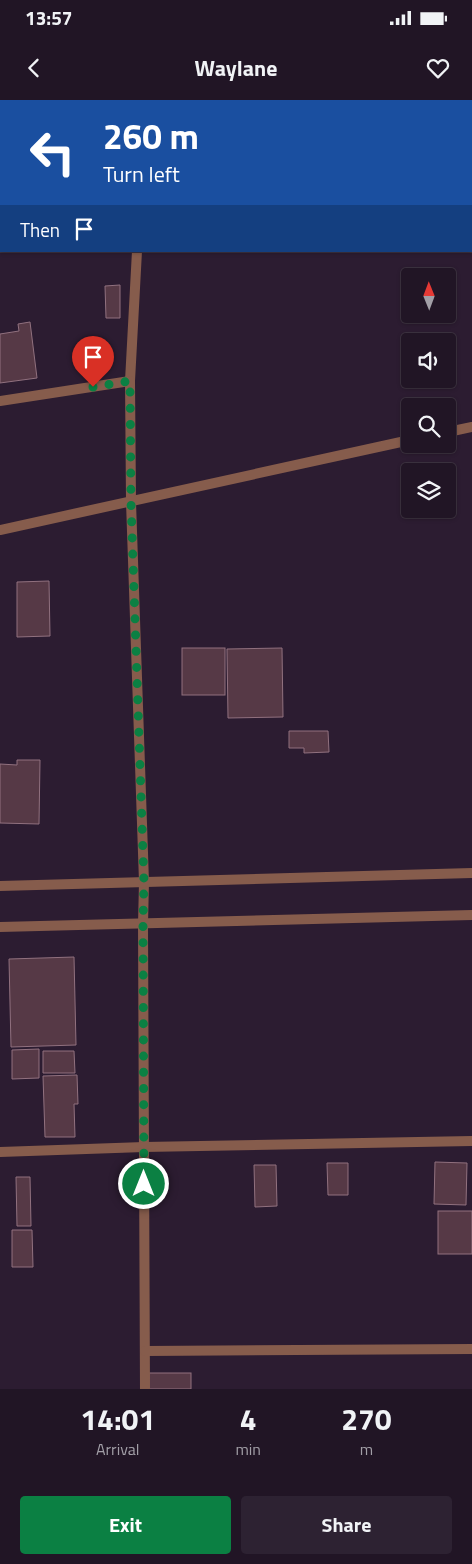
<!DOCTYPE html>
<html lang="en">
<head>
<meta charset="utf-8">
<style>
	body { margin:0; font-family:"Titillium Web",sans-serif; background:#2d2232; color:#f1f3f6; height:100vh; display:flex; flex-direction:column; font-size:19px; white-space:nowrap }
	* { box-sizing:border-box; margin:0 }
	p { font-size:16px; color:#a29fa7 }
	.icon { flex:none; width:28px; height:28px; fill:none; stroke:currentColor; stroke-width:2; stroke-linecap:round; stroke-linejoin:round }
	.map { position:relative; height:1289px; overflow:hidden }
	.side { display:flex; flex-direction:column; background:#211525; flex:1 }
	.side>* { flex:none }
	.guide { position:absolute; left:0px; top:0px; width:472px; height:152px; box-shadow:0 1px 4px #0004,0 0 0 1px #3e3442; background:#1a4fa0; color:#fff; overflow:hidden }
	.needle { width:32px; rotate:359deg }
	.tools { position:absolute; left:401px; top:168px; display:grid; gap:10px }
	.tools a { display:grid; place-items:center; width:55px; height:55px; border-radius:5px; background:#211525; box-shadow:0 1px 4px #0004,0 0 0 1px #3e3442; font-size:25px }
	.pin { position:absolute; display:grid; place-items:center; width:42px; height:42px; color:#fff; margin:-51px -21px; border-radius:50% 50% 50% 0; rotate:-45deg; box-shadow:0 0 5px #0007 }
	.pin .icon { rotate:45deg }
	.me { position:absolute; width:55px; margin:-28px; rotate:0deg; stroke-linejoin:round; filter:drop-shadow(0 0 4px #0008) }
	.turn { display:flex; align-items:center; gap:18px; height:105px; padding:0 20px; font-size:22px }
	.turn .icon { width:65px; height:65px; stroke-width:2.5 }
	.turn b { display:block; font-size:35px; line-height:42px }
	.then { display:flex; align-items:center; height:48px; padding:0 20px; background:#0003; gap:10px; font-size:19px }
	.eta { display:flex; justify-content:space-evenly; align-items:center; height:85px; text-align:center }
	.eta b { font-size:30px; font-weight:700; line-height:35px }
	.action { display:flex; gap:10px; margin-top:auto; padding:10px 20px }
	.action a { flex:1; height:58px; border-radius:5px; background:#0b8043; color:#fff; font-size:20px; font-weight:700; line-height:58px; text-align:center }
	.action a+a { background:#2d2232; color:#f1f3f6 }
	.status { display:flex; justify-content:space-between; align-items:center; height:35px; padding:0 25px; background:#211525; direction:ltr }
	.status svg { height:14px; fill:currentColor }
	header { display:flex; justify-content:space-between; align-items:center; height:65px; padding:0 20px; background:#211525; font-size:22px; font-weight:700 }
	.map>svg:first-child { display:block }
	.building { fill:#563946; stroke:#91717f }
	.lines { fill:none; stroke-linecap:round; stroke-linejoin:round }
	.minor { stroke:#865c4c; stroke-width:10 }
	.trunk { stroke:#f0a68a; stroke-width:14 }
	.route { stroke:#0b8043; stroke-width:9; stroke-dasharray:0 16.2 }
</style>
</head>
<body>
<div class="status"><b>13:57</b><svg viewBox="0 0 49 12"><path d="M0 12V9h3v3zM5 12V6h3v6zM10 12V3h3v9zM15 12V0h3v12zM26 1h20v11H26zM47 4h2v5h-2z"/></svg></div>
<header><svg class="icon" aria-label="back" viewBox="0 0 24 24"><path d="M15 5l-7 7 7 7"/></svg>Waylane<svg class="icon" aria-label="heart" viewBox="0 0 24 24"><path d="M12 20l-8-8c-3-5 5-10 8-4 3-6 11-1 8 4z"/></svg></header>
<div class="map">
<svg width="472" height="1289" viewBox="0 0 472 1289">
	<rect width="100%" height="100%" fill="#2c1c31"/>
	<!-- building -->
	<g class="building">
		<path d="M120,185V218H106L105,186Z"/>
		<path d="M30,222L37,278L0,283V234L19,231L18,224Z"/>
		<path d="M49,481L50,536L17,537V482Z"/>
		<rect x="182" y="548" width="43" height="47"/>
		<path d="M282,548L283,617L228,618L227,549Z"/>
		<path d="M289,631H328L329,652L304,653V648H289Z"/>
		<path d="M17,660H40L39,724L0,723V664L17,665Z"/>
		<path d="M74,857L76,945L11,947L9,859Z"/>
		<path d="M39,949V978L12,979V950Z"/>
		<path d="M43,951H74L75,973H43Z"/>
		<path d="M77,975L78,1004H74L75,1037H45L43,976Z"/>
		<path d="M435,1062L467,1063L466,1105L434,1104Z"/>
		<path d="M327,1063H348V1095H328Z"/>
		<path d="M254,1065H276L277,1106L255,1107Z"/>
		<path d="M16,1077H30L31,1126H17Z"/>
		<rect x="438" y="1111" width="34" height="43"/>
		<path d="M12,1130H32L33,1167H12Z"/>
		<rect x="149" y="1273" width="42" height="16"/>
	</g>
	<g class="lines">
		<!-- minor -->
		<g class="minor">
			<path d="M145,1V0"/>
			<path d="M137,151L130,281L131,402L144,782L143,824L145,1289"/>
			<path d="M0,301L130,281"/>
			<path d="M448,332L472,327"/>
			<path d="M0,430L410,340"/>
			<path d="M0,786L472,773"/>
			<path d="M0,827L472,815"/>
			<path d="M0,1052L144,1047L472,1041"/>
			<path d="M145,1251L472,1249"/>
		</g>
		<!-- trunk -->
		<g class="trunk">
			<path d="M48,1L58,0"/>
			<path d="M0,7H1"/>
		</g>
	</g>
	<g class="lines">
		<!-- route -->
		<path class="route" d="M93,287L130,281L131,402L144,782L143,824L144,1084"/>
	</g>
</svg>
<div class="tools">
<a><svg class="needle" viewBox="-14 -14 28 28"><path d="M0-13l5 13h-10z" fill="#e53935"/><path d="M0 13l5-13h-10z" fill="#a29fa7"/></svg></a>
<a><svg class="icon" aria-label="sound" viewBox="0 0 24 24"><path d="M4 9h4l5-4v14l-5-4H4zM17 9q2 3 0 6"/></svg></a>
<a><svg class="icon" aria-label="search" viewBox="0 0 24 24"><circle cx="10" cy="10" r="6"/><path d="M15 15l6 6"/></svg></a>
<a><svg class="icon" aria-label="layers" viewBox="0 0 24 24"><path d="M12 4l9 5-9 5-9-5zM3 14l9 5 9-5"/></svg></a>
</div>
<div class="pin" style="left:93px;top:287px;background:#d93025"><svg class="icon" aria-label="arrive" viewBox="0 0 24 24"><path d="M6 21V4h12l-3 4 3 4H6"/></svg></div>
<svg class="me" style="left:144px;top:1084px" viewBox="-20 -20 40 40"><circle r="17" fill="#0b8043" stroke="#fff" stroke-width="3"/><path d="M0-11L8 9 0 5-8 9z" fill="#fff"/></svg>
<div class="guide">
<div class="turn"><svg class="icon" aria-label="left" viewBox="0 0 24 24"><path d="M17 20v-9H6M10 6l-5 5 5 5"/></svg><div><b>260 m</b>Turn left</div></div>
<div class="then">Then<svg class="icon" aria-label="arrive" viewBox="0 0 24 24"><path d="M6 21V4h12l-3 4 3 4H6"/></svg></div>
</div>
</div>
<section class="side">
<div class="eta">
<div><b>14:01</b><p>Arrival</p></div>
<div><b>4</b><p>min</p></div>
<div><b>270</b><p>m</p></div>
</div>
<div class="action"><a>Exit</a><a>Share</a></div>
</section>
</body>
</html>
